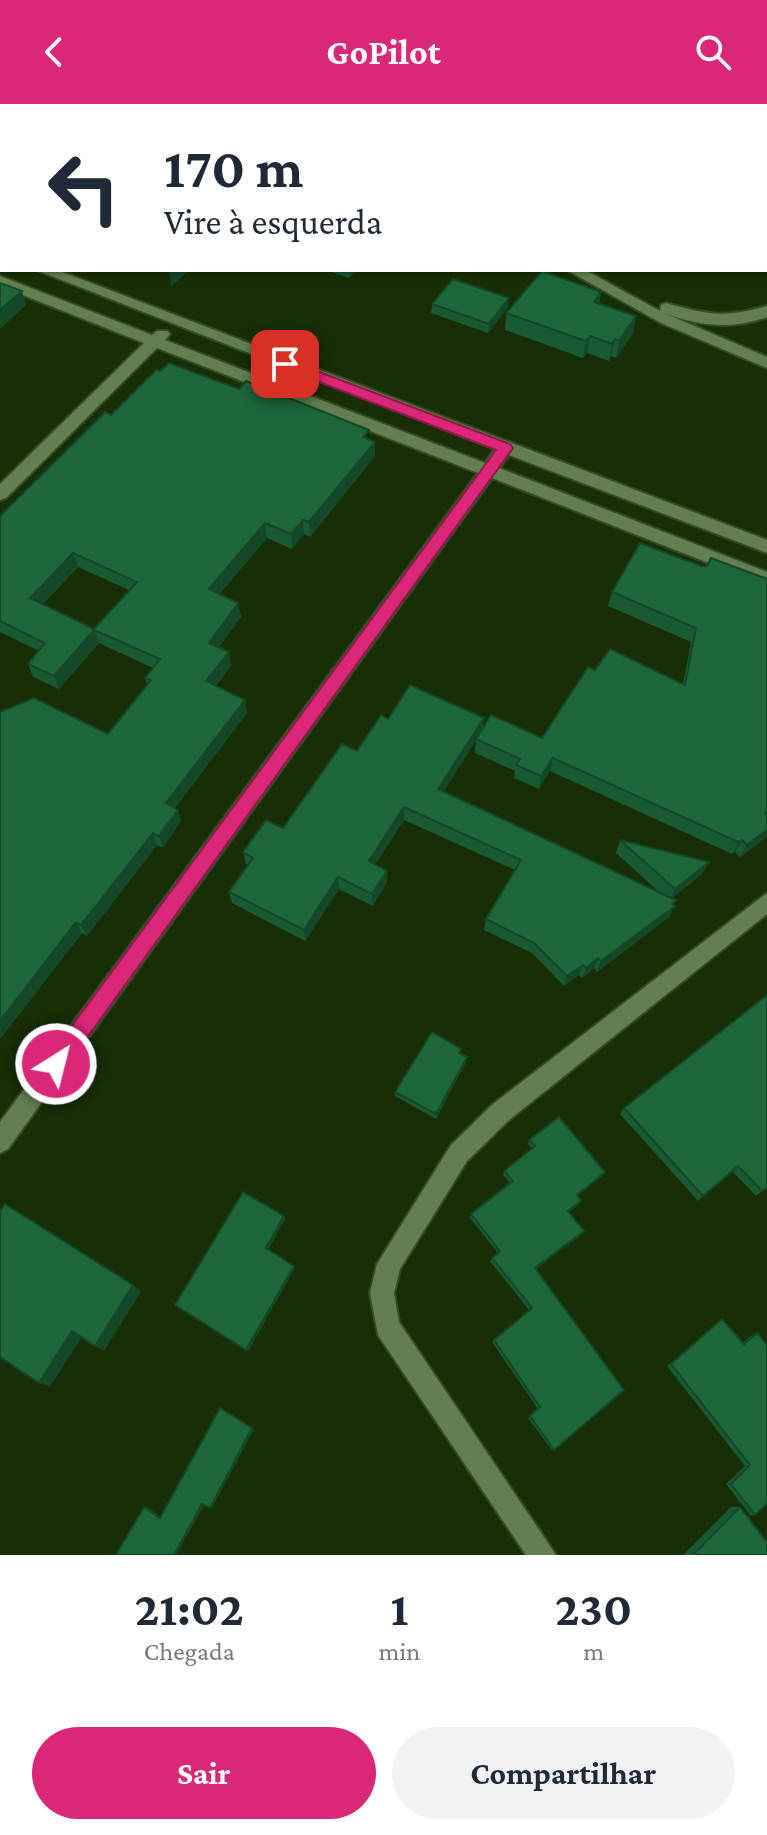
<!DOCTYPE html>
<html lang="pt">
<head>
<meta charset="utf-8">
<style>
	body { margin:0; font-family:"Crimson Pro",serif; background:#f2f2f3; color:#1f2937; height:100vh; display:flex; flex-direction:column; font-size:30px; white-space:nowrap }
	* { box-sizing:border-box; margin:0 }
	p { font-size:26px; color:#747a83 }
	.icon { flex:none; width:44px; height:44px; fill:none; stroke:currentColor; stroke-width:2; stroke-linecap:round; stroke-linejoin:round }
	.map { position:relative; height:1451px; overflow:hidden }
	.side { display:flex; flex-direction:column; background:#fff; flex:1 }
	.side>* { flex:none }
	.guide { position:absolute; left:0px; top:0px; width:768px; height:168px; box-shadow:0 2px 6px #0004; background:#fff; color:#1f2937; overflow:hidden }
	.pin { position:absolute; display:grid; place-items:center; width:68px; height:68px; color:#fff; margin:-34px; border-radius:16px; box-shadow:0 4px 12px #0006 }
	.me { position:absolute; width:88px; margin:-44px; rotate:36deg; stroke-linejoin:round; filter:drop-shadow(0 0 6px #0008) }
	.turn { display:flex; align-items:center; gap:28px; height:168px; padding:0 32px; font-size:36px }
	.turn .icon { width:104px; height:104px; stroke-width:2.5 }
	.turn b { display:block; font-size:56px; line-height:68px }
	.eta { display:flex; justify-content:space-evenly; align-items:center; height:136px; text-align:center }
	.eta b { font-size:48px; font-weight:700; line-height:56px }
	.cta { display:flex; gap:16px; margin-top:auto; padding:16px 32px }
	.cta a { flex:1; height:92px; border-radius:48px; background:#db2777; color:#fff; font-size:32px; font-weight:700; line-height:92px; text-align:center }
	.cta a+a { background:#f2f2f3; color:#1f2937 }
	header { display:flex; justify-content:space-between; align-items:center; height:104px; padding:0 32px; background:#db2777; color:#fff; font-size:36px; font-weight:700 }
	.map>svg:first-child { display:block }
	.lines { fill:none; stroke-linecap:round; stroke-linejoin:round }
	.minor-casing { stroke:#354b22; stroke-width:4 }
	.major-casing { stroke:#354b22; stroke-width:4 }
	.path { stroke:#718560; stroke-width:4; stroke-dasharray:6 3; stroke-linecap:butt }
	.minor { fill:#637f50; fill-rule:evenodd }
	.major { fill:#9dd772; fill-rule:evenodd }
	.wall { fill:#195933; fill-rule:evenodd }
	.shaded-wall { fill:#144829 }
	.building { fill:#1d673b; stroke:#144829; stroke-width:2; fill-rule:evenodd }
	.route { fill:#db2777; stroke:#8e194d; stroke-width:2 }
</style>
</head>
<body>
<header><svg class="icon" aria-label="back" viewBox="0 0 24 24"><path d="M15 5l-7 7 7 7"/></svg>GoPilot<svg class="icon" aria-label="search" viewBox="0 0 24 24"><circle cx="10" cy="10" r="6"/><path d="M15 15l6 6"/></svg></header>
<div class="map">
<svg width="767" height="1451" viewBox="0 0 767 1451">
	<rect width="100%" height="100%" fill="#182e04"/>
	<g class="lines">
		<!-- minor casing -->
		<g class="minor-casing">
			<g id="minor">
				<path d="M319,0H333L334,2H320Z"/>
				<rect x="0" y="145" width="2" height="9"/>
				<path d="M36,166H57L767,436V449L509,351L499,364L767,468V482L492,374L8,1045L0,1049V1018L478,369L157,244L6,394L0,396V380L144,239L0,182V172L152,231L157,227H167L170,230L165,236L485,359L495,345Z"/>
				<path d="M567,166H585L660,207L661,201L666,199C708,211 725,214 767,202V213C733,226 698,222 664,209L767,253V264L661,219Z"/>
				<path d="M767,789V810L509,1016L467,1057L400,1165L394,1189L399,1218L556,1451H526L378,1231L370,1189L377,1160L451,1041L493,1000Z"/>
			</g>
		</g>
		<!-- major casing -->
		<g class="major-casing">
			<g id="major">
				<path d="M574,0H589L590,2H575Z"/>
				<path d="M750,0H765L766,2H751Z"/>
				<rect x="766" y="104" width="1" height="9"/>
			</g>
		</g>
		<!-- path -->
		<path class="path" d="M527,0L531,2"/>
		<!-- minor -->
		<use href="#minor" class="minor"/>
		<!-- major -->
		<use href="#major" class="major"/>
	</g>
	<!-- wall -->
	<g class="wall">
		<path d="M216,0H247L245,2H223Z"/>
		<path d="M2,21V118L0,117V23Z"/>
		<path d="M326,166H357L349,174Z"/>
		<path d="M601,188L599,199L636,212L633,229L616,254L611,252L609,257L587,249L583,254L505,226L506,209Z"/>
		<path d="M432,200L508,203L488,229L431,209Z"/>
		<path d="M111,311L369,335L375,352L310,433L304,430L292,445L267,434L219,490L238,499L241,513L218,543L231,561L216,582L245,596L247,609L175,704L178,706L181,717L163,744L157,741L87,832L82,829L0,935V608L108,630L147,581L145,574L153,564L99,539L59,585L33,573L28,560L39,547L0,528V412ZM78,463L129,486L94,525L43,500Z"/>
		<path d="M701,462L767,733L740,753L735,748L732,750L550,667L539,685L514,674L515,667L475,649L476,636L444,687L659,788L616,749L620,736L702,770L672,794L676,796L669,813L597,868L594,864L582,874L579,871L564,882L532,849L484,826L486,815L515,766L404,716L375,760L387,778L373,802L339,785L305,837L232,799L229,788L248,761L246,760L243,748L283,724L388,615L484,614L482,625L542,634L595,566L683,580L691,538L608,502L612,488Z"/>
		<path d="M767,891V1083L756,1092L732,1067L698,1097L620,1010L624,1004Z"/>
		<path d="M467,953L466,958L436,1015L395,992V988Z"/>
		<path d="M529,1036L605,1068L602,1072L577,1092L579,1100L569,1108L584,1127L582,1130L536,1165L554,1346H552L528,1314L538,1305L492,1238L529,1206L490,1157L492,1154L498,1149L470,1114L471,1110L510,1079L503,1071L504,1067L532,1045L528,1040Z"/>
		<path d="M722,1215L743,1239L752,1231L757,1229L755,1411H750L726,1380L745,1362L667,1262Z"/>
		<path d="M731,1403H740L767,1451H683Z"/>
	</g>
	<!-- shaded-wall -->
	<g class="shaded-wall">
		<path d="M128,0H150L148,2H125Z"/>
		<path d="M169,166H189L171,183Z"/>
		<path d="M349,166H357L349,174Z"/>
		<path d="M22,187L26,201L0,225V206Z"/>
		<path d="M601,188L598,205L594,198Z"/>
		<path d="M509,194L508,203L488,229L489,220Z"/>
		<path d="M636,212L633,229L616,254L619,237Z"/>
		<path d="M590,232L587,249L583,254L586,237Z"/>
		<path d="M615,235L611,252L609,257L612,240Z"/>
		<path d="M375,338V352L310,433L309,418Z"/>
		<path d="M303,416L304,430L292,445L291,430Z"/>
		<path d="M265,419L267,434L212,499L209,485Z"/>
		<path d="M73,449L78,463L36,507L30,494Z"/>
		<path d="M238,499L241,513L212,553L209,539Z"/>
		<path d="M94,526L99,539L59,585L54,572Z"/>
		<path d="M229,548L231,561L209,590L206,577Z"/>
		<path d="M245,596L247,609L169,711L166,699Z"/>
		<path d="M484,614L482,627L438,697V685Z"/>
		<path d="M553,654L550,667L539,685L541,672Z"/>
		<path d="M404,703V716L369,769V757Z"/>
		<path d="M178,706L181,717L163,744L159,732Z"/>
		<path d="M767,726V733L740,753L747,741Z"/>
		<path d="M153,729L157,741L87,832L81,821Z"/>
		<path d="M742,736L735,748L732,750L738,738Z"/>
		<path d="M709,758L702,770L669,797L675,785Z"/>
		<path d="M387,767V778L373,802L372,790Z"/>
		<path d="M338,773L339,785L305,837L304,826Z"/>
		<path d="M676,796L669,813L597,868L601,857Z"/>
		<path d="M76,818L82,829L0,935V917Z"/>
		<path d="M598,854L594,864L582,874L586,864Z"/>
		<path d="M583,861L579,871L564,882L567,872Z"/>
		<path d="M467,953L466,958L436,1015V1010Z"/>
		<path d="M605,1068L602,1072L574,1095L577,1091Z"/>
		<path d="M284,1112L285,1116L267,1148L266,1144Z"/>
		<path d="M584,1127L582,1130L533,1167L535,1164Z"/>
		<path d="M294,1162L295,1164L248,1248L246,1246Z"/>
		<path d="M133,1181L141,1188L104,1247L95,1242Z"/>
		<path d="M72,1227L82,1233L50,1283L39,1279Z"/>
		<path d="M252,1324L254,1325L212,1404H210Z"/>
		<path d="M202,1400H205L176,1451H174Z"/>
		<path d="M144,1403H147L163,1414H160Z"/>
	</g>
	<!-- building -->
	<g class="building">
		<path d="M7,0H128L125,2H7Z"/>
		<path d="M2,21V103L0,102V23Z"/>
		<path d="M542,167L601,188L594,198L636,212L619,237L615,235L612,240L590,232L586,237L506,209Z"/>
		<path d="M453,175L509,194L489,220L432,200Z"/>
		<path d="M0,179L22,187L0,206Z"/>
		<path d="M169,259L239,285L246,277L369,326L363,333L375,338L309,418L303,416L291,430L265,419L209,485L238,499L209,539L229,548L206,577L245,596L166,699L178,706L159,732L153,729L81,821L76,818L0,917V608L34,594L108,630L151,576L145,574L160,555L94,526L54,572L28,560L45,539L0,517V412L105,308L111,311L156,266L160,267ZM73,449L137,478L94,525L30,494Z"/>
		<path d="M640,439L701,462H707L711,454L767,475V708L765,709L767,711V726L747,741L742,736L738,738L553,654L541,672L516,661L520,655L476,635L491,611L542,634L588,563L595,566L610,545L685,581L696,524L612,488Z"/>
		<path d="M410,581L484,614L438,685L676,796L672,800L675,802L601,857L598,854L586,864L583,861L567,872L534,839L486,815L521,756L404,703L369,757L387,767L372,790L338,773L304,826L229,788L253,754L243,748L266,716L283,724L342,640L357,647L381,611L388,615Z"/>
		<path d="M620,736L709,758L675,785Z"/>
		<path d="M767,891V1083L762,1087L738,1062L703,1092L624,1004Z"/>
		<path d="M432,928L461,945L459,949L467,953L436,1010L395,988Z"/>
		<path d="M559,1013L605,1068L577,1091L581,1097L568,1107L584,1127L535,1164L624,1286L554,1346L530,1312L540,1303L494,1236L532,1204L492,1154L500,1147L471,1110L513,1077L504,1067L535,1042L529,1036Z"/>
		<path d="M243,1088L284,1112L266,1144L294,1162L246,1246L175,1201Z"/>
		<path d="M5,1100L133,1181L95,1242L72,1227L39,1279L0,1253V1107Z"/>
		<path d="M722,1215L744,1240L757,1229L767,1241V1399L755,1411L731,1380L750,1361L671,1260Z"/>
		<path d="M220,1304L252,1324L210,1404L202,1400L174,1451H116L144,1403L160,1414Z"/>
		<path d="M740,1403L767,1438V1451H693Z"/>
	</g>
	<!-- route -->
	<path class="route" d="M285,255L510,340L513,344L63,967L56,969L49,967L46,960L49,953L496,346L280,263V256Z"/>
</svg>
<div class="pin" style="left:285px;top:260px;background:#d93025"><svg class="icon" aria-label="arrive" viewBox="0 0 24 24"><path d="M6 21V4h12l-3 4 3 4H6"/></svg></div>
<svg class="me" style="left:56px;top:960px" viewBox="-20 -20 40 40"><circle r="17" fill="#db2777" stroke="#fff" stroke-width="3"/><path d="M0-11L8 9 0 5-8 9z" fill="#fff"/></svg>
<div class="guide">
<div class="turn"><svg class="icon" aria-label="left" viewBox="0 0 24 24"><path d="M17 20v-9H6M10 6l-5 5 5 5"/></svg><div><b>170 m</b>Vire à esquerda</div></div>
</div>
</div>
<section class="side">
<div class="eta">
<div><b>21:02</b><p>Chegada</p></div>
<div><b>1</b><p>min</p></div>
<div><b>230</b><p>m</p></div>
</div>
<div class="cta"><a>Sair</a><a>Compartilhar</a></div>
</section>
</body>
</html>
